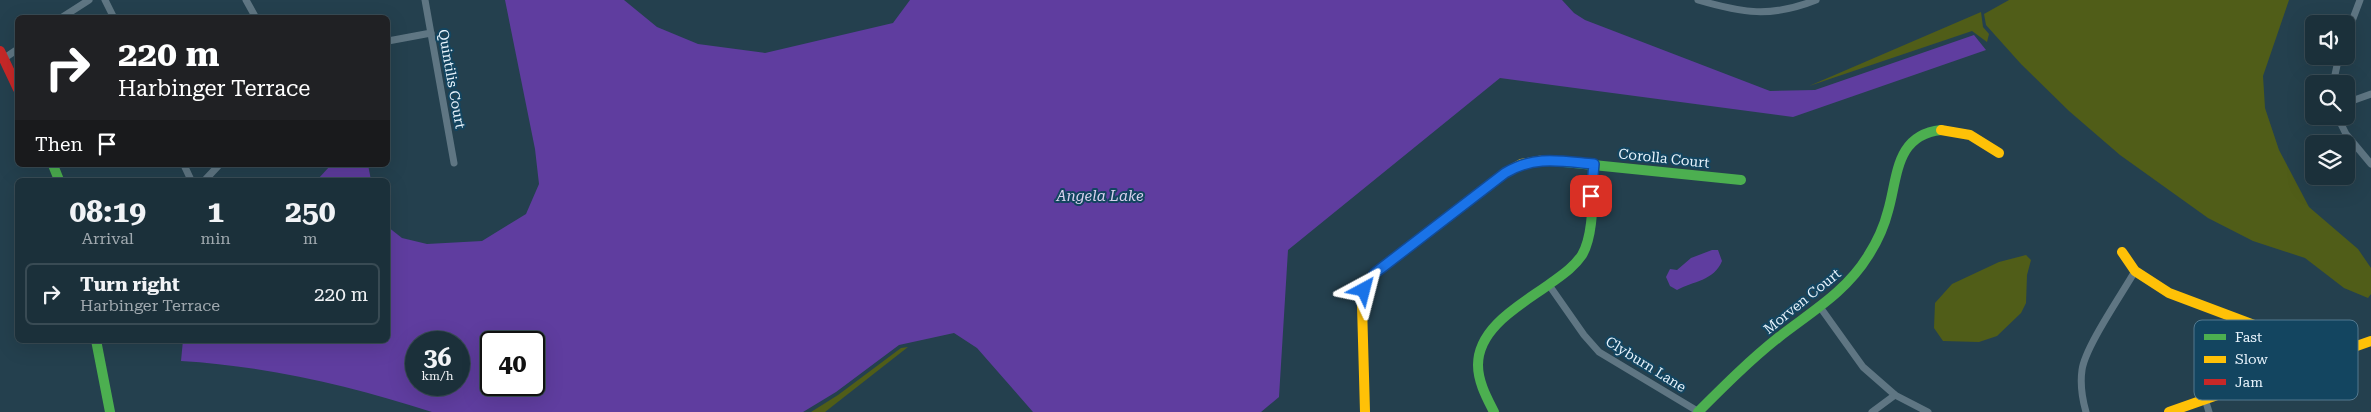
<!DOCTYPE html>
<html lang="en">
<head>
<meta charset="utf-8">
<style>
	body { margin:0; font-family:"Roboto Serif",serif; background:#243842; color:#f1f3f6; height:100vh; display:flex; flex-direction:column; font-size:19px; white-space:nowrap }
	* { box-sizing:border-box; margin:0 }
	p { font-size:16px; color:#a0a9af }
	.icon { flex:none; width:28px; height:28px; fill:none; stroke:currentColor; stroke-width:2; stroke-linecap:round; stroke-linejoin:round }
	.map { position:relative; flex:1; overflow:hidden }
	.sheet { position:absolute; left:15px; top:178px; width:375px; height:165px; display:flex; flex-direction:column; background:#1b303a; border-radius:8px; box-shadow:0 5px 20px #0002,0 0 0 1px #394b54 }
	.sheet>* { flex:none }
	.hud { position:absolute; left:15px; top:15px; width:375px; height:152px; border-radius:8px; box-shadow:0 5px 20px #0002,0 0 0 1px #394b54; background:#202124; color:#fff; overflow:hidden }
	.controls { position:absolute; left:2305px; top:15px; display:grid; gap:10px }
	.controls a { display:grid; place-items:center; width:50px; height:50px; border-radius:8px; background:#1b303a; box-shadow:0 5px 20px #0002,0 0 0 1px #394b54; font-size:25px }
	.speed { position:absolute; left:405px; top:331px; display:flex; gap:10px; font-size:25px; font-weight:700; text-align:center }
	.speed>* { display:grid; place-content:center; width:65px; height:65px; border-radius:50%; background:#1b303a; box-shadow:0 5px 20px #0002,0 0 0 1px #394b54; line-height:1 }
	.speed small { font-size:12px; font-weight:400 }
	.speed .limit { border:2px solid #111; border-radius:8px; background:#fff; color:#111 }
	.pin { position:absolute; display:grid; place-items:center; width:42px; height:42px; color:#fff; margin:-21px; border-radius:10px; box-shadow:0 2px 8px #0006 }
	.me { position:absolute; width:55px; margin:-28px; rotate:38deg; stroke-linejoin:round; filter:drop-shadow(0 0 4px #0008) }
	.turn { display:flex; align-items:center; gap:18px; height:105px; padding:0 20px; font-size:22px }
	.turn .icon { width:65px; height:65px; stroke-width:2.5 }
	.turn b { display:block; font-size:35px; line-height:42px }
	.then { display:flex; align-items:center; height:48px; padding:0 20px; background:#0003; gap:10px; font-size:19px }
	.eta { display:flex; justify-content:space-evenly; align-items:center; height:85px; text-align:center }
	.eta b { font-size:30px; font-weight:700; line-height:35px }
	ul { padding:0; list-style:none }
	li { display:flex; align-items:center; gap:15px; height:62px; margin:0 10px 8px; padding:0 10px; border:2px solid #394b54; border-radius:8px }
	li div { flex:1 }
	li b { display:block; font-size:19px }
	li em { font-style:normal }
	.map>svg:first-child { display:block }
	.green { fill:#505d18 }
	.water { fill:#5f3d9f; fill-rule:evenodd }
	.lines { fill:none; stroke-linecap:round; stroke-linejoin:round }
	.street { stroke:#5f7683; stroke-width:7 }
	.fast { stroke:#4caf50; stroke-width:10 }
	.slow { stroke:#ffc107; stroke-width:10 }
	.jam { stroke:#c62828; stroke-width:10 }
	.route-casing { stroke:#114b97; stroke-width:12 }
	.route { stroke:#1a73e8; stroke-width:9 }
	.labels { text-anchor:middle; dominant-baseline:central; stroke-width:4; stroke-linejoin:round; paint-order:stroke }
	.street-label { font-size:14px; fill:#e7f3fc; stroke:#134560 }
	.water-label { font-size:15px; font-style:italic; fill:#d9d2ee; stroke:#134560 }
	.key { fill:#134560; stroke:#53798f; stroke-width:1 }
	.key-label { font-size:14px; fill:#e7f3fc }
</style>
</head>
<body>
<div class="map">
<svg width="2371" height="412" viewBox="0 0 2371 412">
	<rect width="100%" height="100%" fill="#24404e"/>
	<!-- green -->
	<g class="green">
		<path d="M2009,0H2289L2263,76L2265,108L2279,150L2309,207L2358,249L2371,268V294L2368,298L2344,288L2305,258L2253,241L2208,218L2120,155L2069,111L2021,64L1986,25L1984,14Z"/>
		<path d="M1981,12L1983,27L1989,34L1987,42L1972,31L1809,86Z"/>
		<path d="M2026,255L2031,260L2027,275L2026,303L2021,313L1997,336L1979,342L1943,341L1934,328L1935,303L1952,284L1999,262Z"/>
		<path d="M908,347L825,412H811L838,395L901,348Z"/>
	</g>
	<!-- water -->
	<g class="water">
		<path d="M505,0H624L657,27L698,44L765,53L893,23L910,0H1562L1574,13L1585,20L1770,91L1815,90L1974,35L1986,50L1793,117L1500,78L1288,250L1279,397L1261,412H1033L977,348L954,333L899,345L836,392L803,412H432C351,386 266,366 181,361L183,340H388V227L402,238L427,244L482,241L526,214L539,184L535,149ZM416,342H459V385H416ZM491,342H534V385H491Z"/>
		<path d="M331,165H368L371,180H317Z"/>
		<path d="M1712,250H1718L1722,261C1714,281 1693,281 1677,290L1670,286L1666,277L1670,269L1677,270L1691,258Z"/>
	</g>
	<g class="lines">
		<!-- street -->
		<g class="street">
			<path d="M105,0L114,18"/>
			<path d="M246,0L256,18"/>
			<path d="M425,0L454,163"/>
			<path d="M1698,0C1742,13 1771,18 1816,0"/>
			<path d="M61,18L89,0"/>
			<path d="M2346,37L2360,0"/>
			<path d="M388,41L431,33"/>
			<path d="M3,59L18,49"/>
			<path d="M2333,84L2339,56"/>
			<path d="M2346,103L2371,94"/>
			<path d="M2337,116L2346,134L2371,164"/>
			<path d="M184,165L191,180"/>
			<path d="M205,180L219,165"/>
			<path d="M1549,285L1584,335L1599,352L1699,412"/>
			<path d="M1820,307L1863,367L1895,395L1928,412"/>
			<path d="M2205,399L2209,412"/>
			<path d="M1872,412L1895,395"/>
			<path d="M2086,412C2082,398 2080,384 2082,370C2085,347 2122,294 2135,271"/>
		</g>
		<!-- fast -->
		<g class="fast">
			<path d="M1544,160L1741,180"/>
			<path d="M53,165L59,180"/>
			<path d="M96,340L110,412"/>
			<path d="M1494,412C1487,398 1478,382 1478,365C1478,326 1524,303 1551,283C1562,275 1574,267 1582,255C1595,233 1592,190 1594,165"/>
			<path d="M1698,412C1724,386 1750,360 1779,337C1811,312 1846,292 1868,256C1877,242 1884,227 1888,211C1898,177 1895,135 1941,130"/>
		</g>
		<!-- slow -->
		<g class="slow">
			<path d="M1941,130L1970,135L1999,153"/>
			<path d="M2122,252L2135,271L2169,293L2270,331L2280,341L2292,369"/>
			<path d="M1365,412L1362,305C1363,292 1367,283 1375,273L1505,173L1521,164L1544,160"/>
			<path d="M2169,412L2371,341"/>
		</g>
		<!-- jam -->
		<path class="jam" d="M0,51L18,89"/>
	</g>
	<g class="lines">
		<!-- route casing -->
		<g class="route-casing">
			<path id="route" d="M1364,290L1375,273L1505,173C1535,155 1560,161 1594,164L1591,196"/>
		</g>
		<!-- route -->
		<use href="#route" class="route"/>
	</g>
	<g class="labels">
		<!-- street labels -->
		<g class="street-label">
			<text transform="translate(452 79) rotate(80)">Quintilis Court</text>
			<text transform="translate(1664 158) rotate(6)">Corolla Court</text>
			<text transform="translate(1802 301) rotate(-39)">Morven Court</text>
			<text transform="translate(1646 364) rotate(32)">Clyburn Lane</text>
		</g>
		<!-- water labels -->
		<g class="water-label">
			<text x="1100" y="196">Angela Lake</text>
		</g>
	</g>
	<!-- legend -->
	<rect x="2194" y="320" width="164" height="80" rx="8" class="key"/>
	<rect x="2204" y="334" width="22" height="6" fill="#4caf50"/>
	<rect x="2204" y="356" width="22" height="7" fill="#ffc107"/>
	<rect x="2204" y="379" width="22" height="6" fill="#c62828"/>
	<g class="key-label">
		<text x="2235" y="342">Fast</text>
		<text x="2235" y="364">Slow</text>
		<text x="2235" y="387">Jam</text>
	</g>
</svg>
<div class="controls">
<a><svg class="icon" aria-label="sound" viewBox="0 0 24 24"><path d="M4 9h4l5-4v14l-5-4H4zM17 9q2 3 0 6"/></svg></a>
<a><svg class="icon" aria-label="search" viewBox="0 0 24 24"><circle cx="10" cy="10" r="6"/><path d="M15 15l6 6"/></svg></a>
<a><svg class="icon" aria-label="layers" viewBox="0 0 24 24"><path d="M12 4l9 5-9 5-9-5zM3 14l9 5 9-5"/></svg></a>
</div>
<div class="speed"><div>36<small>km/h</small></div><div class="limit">40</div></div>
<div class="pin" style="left:1591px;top:196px;background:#d93025"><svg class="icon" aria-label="arrive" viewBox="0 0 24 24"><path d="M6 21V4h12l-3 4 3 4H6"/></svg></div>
<svg class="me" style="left:1364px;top:290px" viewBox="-20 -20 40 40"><path d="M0-17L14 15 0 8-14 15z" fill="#1a73e8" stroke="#fff" stroke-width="4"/></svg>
<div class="hud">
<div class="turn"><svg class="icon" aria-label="right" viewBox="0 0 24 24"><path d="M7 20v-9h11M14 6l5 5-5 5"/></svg><div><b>220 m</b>Harbinger Terrace</div></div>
<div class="then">Then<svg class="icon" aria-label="arrive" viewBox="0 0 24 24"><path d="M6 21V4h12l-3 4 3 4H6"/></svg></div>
</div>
<section class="sheet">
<div class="eta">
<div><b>08:19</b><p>Arrival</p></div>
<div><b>1</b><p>min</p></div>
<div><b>250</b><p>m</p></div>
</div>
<ul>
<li><svg class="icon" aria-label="right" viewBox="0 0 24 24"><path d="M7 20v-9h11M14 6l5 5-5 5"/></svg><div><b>Turn right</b><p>Harbinger Terrace</p></div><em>220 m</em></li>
</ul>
</section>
</div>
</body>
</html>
